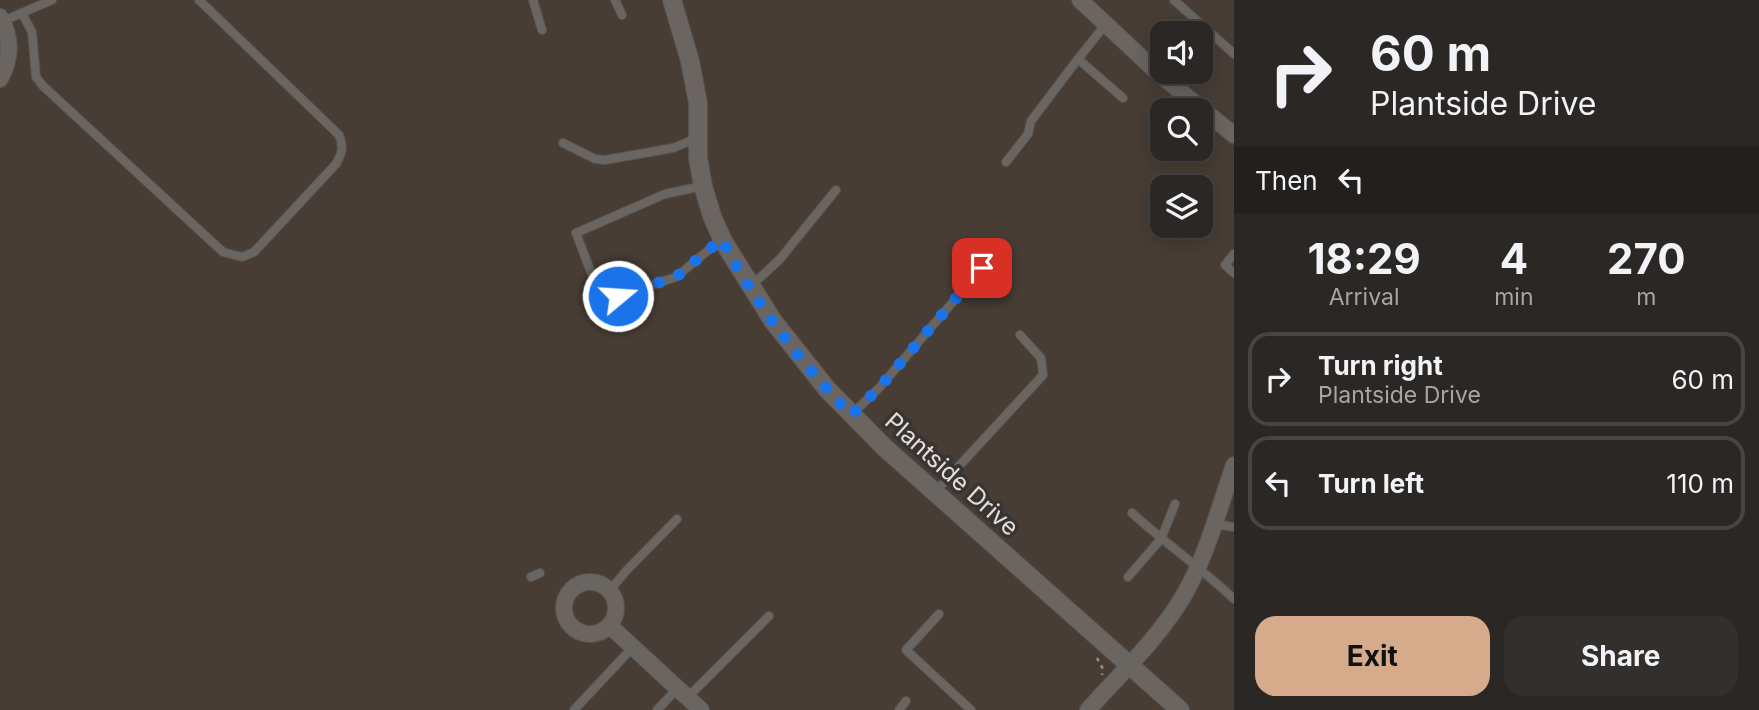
<!DOCTYPE html>
<html lang="en">
<head>
<meta charset="utf-8">
<style>
	body { margin:0; font-family:Inter,sans-serif; background:#332f2d; color:#f1f3f6; height:100vh; display:flex; flex-direction:column; font-size:26px; white-space:nowrap }
	* { box-sizing:border-box; margin:0 }
	p { font-size:23px; color:#a6a5a7 }
	.icon { flex:none; width:38px; height:38px; fill:none; stroke:currentColor; stroke-width:2; stroke-linecap:round; stroke-linejoin:round }
	.map { position:relative; flex:1; overflow:hidden }
	.side { display:flex; flex-direction:column; background:#2b2725; width:525px }
	.side>* { flex:none }
	.banner { background:#2b2725; color:#f1f3f6; overflow:hidden }
	.buttons { position:absolute; left:1150px; top:21px; display:grid; gap:14px }
	.buttons a { display:grid; place-items:center; width:63px; height:63px; border-radius:14px; background:#2b2725; box-shadow:0 4px 18px #0003,0 0 0 2px #474442; font-size:35px }
	.pin { position:absolute; display:grid; place-items:center; width:60px; height:60px; color:#fff; margin:-30px; border-radius:14px; box-shadow:0 4px 10px #0006 }
	.me { position:absolute; width:77px; margin:-38px; rotate:72deg; stroke-linejoin:round; filter:drop-shadow(0 0 5px #0008) }
	.turn { display:flex; align-items:center; gap:24px; height:147px; padding:0 21px; font-size:32px }
	.turn .icon { width:91px; height:91px; stroke-width:2.5 }
	.turn b { display:block; font-size:49px; line-height:60px }
	.then { display:flex; align-items:center; height:66px; padding:0 21px; background:#0003; gap:14px; font-size:26px }
	.eta { display:flex; justify-content:space-evenly; align-items:center; height:119px; text-align:center }
	.eta b { font-size:42px; font-weight:700; line-height:49px }
	.primary-button { display:flex; gap:14px; margin-top:auto; padding:14px 21px }
	.primary-button a { flex:1; height:80px; border-radius:21px; background:#d6ab8b; color:#111; font-size:28px; font-weight:700; line-height:80px; text-align:center }
	.primary-button a+a { background:#332f2d; color:#f1f3f6 }
	ul { padding:0; list-style:none }
	li { display:flex; align-items:center; gap:21px; height:94px; margin:0 14px 10px; padding:0 7px; border:4px solid #474442; border-radius:21px }
	li div { flex:1 }
	li b { display:block; font-size:26px }
	li em { font-style:normal }
	main { display:flex; flex:1; min-height:0 }
	.map>svg:first-child { display:block }
	.built { fill:#473d35; fill-rule:evenodd }
	.lines { fill:none; stroke-linecap:round; stroke-linejoin:round }
	.service-casing { stroke:#565350; stroke-width:10 }
	.minor-casing { stroke:#565350; stroke-width:18 }
	.tertiary-casing { stroke:#565350; stroke-width:20 }
	.path { stroke:#94908e; stroke-width:2.5; stroke-dasharray:3.5 5; stroke-linecap:butt }
	.service { stroke:#6a6561; stroke-width:8 }
	.minor { stroke:#6a6561; stroke-width:16 }
	.tertiary { stroke:#6a6561; stroke-width:18 }
	.route { stroke:#1a73e8; stroke-width:12; stroke-dasharray:0 21.6 }
	.labels { text-anchor:middle; dominant-baseline:central; stroke-width:7; stroke-linejoin:round; paint-order:stroke }
	.street-label { font-size:24px; fill:#e2dfdd; stroke:#393431 }
</style>
</head>
<body>
<main>
<div class="map">
<svg width="1234" height="710" viewBox="0 0 1234 710">
	<rect width="100%" height="100%" fill="#393431"/>
	<!-- built -->
	<path class="built" d="M0,0H1234V710H0ZM1162,33H1200V72H1162ZM1162,110H1200V149H1162ZM1162,187H1200V226H1162Z"/>
	<g class="lines">
		<!-- service casing -->
		<g class="service-casing">
			<g id="service">
				<path d="M533,0L542,30"/>
				<path d="M615,0L622,15"/>
				<path d="M1174,0L1234,54"/>
				<path d="M22,13L32,32L36,77L43,86L223,252L242,257L254,252L336,164C342,153 344,147 339,135L199,0"/>
				<path d="M3,21L52,0"/>
				<path d="M1105,25L1078,59L1123,98"/>
				<path d="M563,143L595,159L605,160L673,148L697,138"/>
				<path d="M1006,162L1028,134L1031,121L1078,59"/>
				<path d="M703,186L665,194L576,233L594,280L618,296L676,277L722,239"/>
				<path d="M1234,254L1225,265L1234,273"/>
				<path d="M752,285L780,259L836,190"/>
				<path d="M851,415L879,388L982,268"/>
				<path d="M935,492L1043,375L1041,358L1020,335"/>
				<path d="M1132,513C1165,543 1201,568 1234,599"/>
				<path d="M1213,524L1234,527"/>
				<path d="M531,577L540,573"/>
				<path d="M1128,577L1161,539L1175,504"/>
				<path d="M610,590L627,570L677,519"/>
				<path d="M939,614L906,650L971,710"/>
				<path d="M688,697L769,616"/>
				<path d="M574,710L633,647"/>
				<path d="M657,710L678,688"/>
				<path d="M899,710L906,701"/>
			</g>
		</g>
		<!-- minor casing -->
		<g class="minor-casing">
			<g id="minor">
				<path d="M1080,0L1158,73L1234,135"/>
				<path d="M0,17C12,38 11,59 0,79"/>
				<circle cx="590" cy="608" r="26"/>
				<path d="M610,626L701,710"/>
				<path d="M1088,710C1120,674 1160,637 1184,595C1207,555 1219,508 1234,465"/>
			</g>
		</g>
		<!-- tertiary casing -->
		<g class="tertiary-casing">
			<path id="tertiary" d="M672,0L690,61L698,103V158L703,186L712,216L723,241L773,321L827,389L884,447L1180,710"/>
		</g>
		<!-- path -->
		<path class="path" d="M1097,658L1103,669L1102,675"/>
		<!-- service -->
		<use href="#service" class="service"/>
		<!-- minor -->
		<use href="#minor" class="minor"/>
		<!-- tertiary -->
		<use href="#tertiary" class="tertiary"/>
	</g>
	<g class="lines">
		<!-- route -->
		<path class="route" d="M618,296L676,277L722,239C754,304 801,362 851,415L879,388L982,268"/>
	</g>
	<g class="labels">
		<!-- street labels -->
		<g class="street-label">
			<text transform="translate(952 474) rotate(42)">Plantside Drive</text>
		</g>
	</g>
</svg>
<div class="buttons">
<a><svg class="icon" aria-label="sound" viewBox="0 0 24 24"><path d="M4 9h4l5-4v14l-5-4H4zM17 9q2 3 0 6"/></svg></a>
<a><svg class="icon" aria-label="search" viewBox="0 0 24 24"><circle cx="10" cy="10" r="6"/><path d="M15 15l6 6"/></svg></a>
<a><svg class="icon" aria-label="layers" viewBox="0 0 24 24"><path d="M12 4l9 5-9 5-9-5zM3 14l9 5 9-5"/></svg></a>
</div>
<div class="pin" style="left:982px;top:268px;background:#d93025"><svg class="icon" aria-label="arrive" viewBox="0 0 24 24"><path d="M6 21V4h12l-3 4 3 4H6"/></svg></div>
<svg class="me" style="left:618px;top:296px" viewBox="-20 -20 40 40"><circle r="17" fill="#1a73e8" stroke="#fff" stroke-width="3"/><path d="M0-11L8 9 0 5-8 9z" fill="#fff"/></svg>
</div>
<section class="side">
<div class="banner">
<div class="turn"><svg class="icon" aria-label="right" viewBox="0 0 24 24"><path d="M7 20v-9h11M14 6l5 5-5 5"/></svg><div><b>60 m</b>Plantside Drive</div></div>
<div class="then">Then<svg class="icon" aria-label="left" viewBox="0 0 24 24"><path d="M17 20v-9H6M10 6l-5 5 5 5"/></svg></div>
</div>
<div class="eta">
<div><b>18:29</b><p>Arrival</p></div>
<div><b>4</b><p>min</p></div>
<div><b>270</b><p>m</p></div>
</div>
<ul>
<li><svg class="icon" aria-label="right" viewBox="0 0 24 24"><path d="M7 20v-9h11M14 6l5 5-5 5"/></svg><div><b>Turn right</b><p>Plantside Drive</p></div><em>60 m</em></li>
<li><svg class="icon" aria-label="left" viewBox="0 0 24 24"><path d="M17 20v-9H6M10 6l-5 5 5 5"/></svg><div><b>Turn left</b></div><em>110 m</em></li>
</ul>
<div class="primary-button"><a>Exit</a><a>Share</a></div>
</section>
</main>
</body>
</html>
